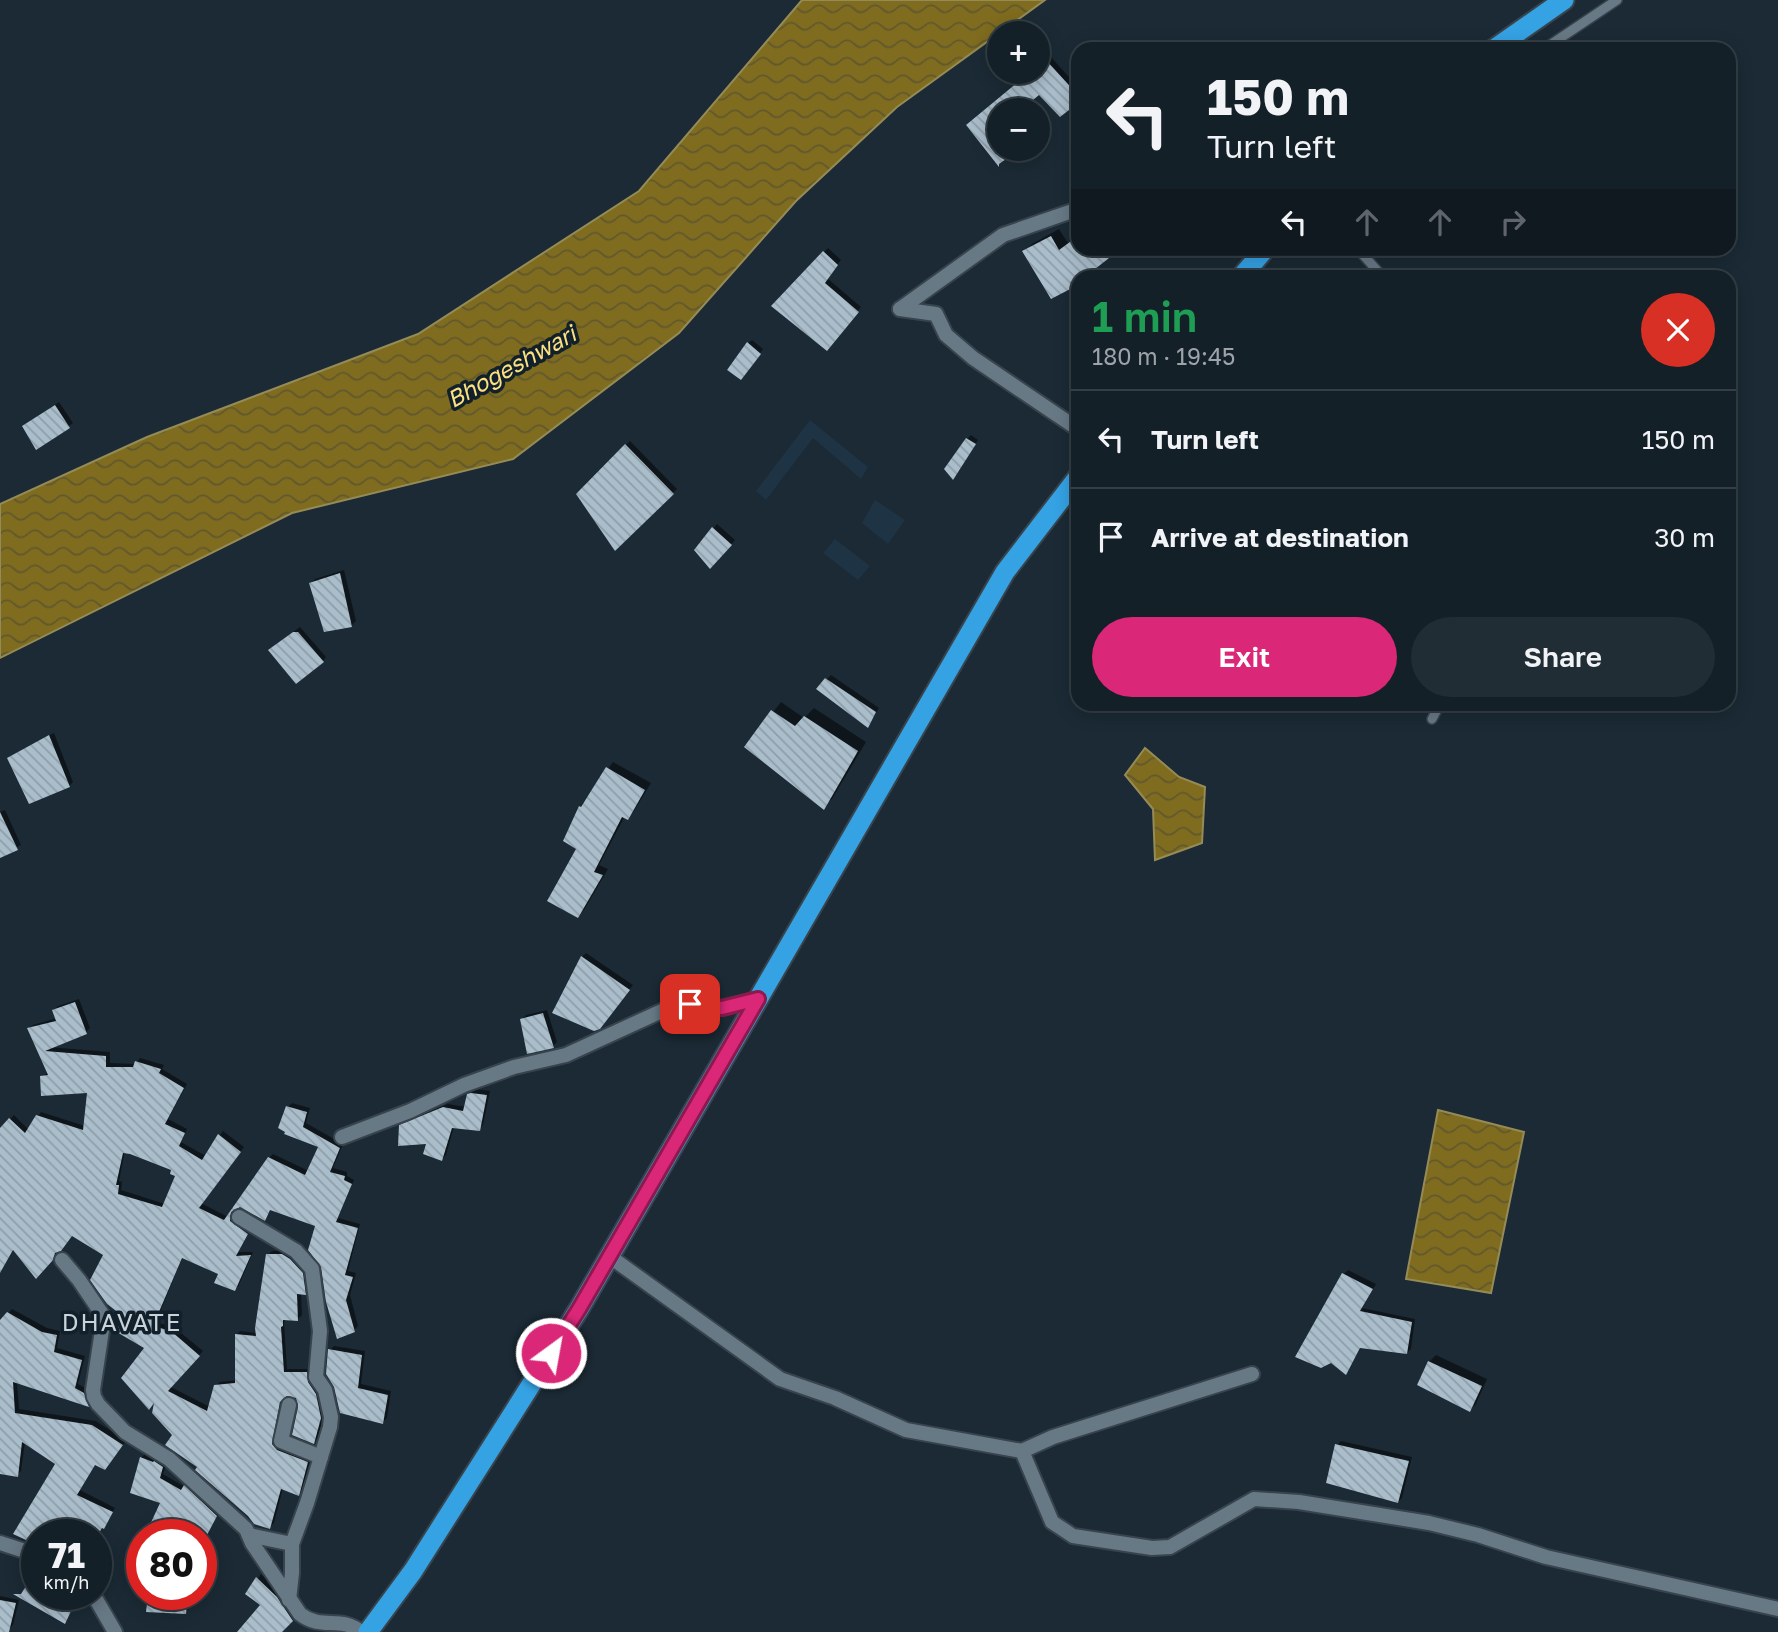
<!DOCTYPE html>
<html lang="en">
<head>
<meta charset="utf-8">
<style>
	body { margin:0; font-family:"Golos Text",sans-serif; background:#212d34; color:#f1f3f6; height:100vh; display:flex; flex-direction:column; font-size:26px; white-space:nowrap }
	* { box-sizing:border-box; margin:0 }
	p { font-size:23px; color:#9da3a8 }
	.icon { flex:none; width:38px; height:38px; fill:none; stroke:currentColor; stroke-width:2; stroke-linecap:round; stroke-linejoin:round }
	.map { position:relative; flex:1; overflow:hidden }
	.sheet { position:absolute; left:1071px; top:270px; width:665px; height:441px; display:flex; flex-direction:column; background:#142028; border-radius:21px; box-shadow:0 4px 18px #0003,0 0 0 2px #333e45 }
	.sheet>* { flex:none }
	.guide { position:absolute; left:1071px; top:42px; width:665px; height:214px; border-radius:21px; box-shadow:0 4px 18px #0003,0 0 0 2px #333e45; background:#142028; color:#f1f3f6; overflow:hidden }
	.tools { position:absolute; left:987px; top:21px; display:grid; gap:14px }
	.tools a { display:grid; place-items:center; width:63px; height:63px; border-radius:50%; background:#142028; box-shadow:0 4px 18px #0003,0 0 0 2px #333e45; font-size:35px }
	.speed { position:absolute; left:21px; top:1519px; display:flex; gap:14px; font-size:35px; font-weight:700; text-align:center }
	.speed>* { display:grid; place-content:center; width:91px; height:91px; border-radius:50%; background:#142028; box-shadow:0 4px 18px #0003,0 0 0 2px #333e45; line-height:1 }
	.speed small { font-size:18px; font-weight:400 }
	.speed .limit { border:10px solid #d22; background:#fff; color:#111 }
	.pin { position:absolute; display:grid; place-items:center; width:60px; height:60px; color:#fff; margin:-30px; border-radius:14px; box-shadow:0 4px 10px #0006 }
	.me { position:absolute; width:77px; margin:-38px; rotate:32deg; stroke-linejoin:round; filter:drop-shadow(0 0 5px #0008) }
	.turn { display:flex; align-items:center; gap:24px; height:147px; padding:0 21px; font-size:32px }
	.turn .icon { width:91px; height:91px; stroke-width:2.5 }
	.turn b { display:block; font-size:49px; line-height:60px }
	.lanes { display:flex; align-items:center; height:66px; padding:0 21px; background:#0003; justify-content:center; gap:35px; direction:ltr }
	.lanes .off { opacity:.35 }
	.round { display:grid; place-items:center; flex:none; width:74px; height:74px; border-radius:37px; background:#212d34 }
	.overview { display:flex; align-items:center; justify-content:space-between; height:119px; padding:0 21px }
	h1 { font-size:42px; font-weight:600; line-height:52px; color:#1e9e55 }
	.button { display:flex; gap:14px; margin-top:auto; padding:14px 21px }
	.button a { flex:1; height:80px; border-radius:42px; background:#db2777; color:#fff; font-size:28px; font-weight:600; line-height:80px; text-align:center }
	.button a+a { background:#212d34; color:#f1f3f6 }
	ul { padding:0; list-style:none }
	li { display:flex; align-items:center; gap:21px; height:98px; padding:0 21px; border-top:2px solid #333e45 }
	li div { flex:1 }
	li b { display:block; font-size:26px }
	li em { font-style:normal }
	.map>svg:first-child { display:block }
	.built { fill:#1e3343 }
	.water { fill:url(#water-waves); stroke:#958b56; stroke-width:2 }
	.shadow { fill:#0007; fill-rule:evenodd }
	.building { fill:url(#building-back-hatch); fill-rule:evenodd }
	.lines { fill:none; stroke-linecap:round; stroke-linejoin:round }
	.service-casing { stroke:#38444d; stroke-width:12 }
	.minor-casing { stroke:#38444d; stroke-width:18 }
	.trunk-casing { stroke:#38444d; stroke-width:23 }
	.service { stroke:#687986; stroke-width:9 }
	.minor { stroke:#687986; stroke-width:14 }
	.trunk { stroke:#35a2e4; stroke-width:19 }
	.route-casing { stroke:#8e194d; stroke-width:18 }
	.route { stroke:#db2777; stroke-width:12 }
	.labels { text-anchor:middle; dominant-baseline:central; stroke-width:7; stroke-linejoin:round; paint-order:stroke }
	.water-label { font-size:23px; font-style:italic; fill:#fce180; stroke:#11202b }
	.quarter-label { font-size:24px; letter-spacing:2px; fill:#c9d3da; stroke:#11202b }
</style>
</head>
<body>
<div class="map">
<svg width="1778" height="1632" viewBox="0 0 1778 1632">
	<defs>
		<pattern id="water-waves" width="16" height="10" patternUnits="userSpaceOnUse" patternTransform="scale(1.75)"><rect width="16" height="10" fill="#7f6c1e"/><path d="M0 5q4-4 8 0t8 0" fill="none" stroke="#61582e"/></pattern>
		<pattern id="building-back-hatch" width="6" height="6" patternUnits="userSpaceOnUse" patternTransform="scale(1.75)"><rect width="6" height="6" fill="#aabdcb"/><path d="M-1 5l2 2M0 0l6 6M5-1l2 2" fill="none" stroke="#8e9ea8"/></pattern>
	</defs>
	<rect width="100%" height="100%" fill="#1b2a35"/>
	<!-- built -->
	<g class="built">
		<path d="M810,420L868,467L861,479L813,438L766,500L756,491Z"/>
		<path d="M875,500L905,520L888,544L862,523Z"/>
		<path d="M835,539L870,566L858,580L823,553Z"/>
	</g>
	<!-- water -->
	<g class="water">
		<path d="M802,0H1045L897,107L796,201L679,333L513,459L292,513L0,658V504L147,437L418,334L639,191Z"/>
		<path d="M1145,748L1179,777L1205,787L1202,843L1155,860L1153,809L1125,775Z"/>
		<path d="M1438,1110L1524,1132L1491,1293L1406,1279Z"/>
	</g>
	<!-- shadow -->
	<g class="shadow">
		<path d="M1050,56L1078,87V101L1039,92L1018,110H999V149H1017L998,163L972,121L1032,72H1038V67Z"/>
		<path d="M1059,229L1068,243L1078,236V248L1086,275L1084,276H1078L1024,252L1032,244Z"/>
		<path d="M828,248L841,260L827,278L861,307L830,345L774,306Z"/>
		<path d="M752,340L763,349L745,374L748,343Z"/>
		<path d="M59,402L73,423L37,448L24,426Z"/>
		<path d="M971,435L978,440L957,474L967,439Z"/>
		<path d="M630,441L677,489L615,548L578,494Z"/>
		<path d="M717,524L735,540L711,567L696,550Z"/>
		<path d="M344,570L356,621L352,625L325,630L311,583L315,579Z"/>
		<path d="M300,627L326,657L323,661L274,646Z"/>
		<path d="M831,675L879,708L868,726L818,689Z"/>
		<path d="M781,702L804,718L814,708L866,742L832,799L823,807L746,746Z"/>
		<path d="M54,733L73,782L69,786L9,758Z"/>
		<path d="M613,762L651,783L634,811L627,818L625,816L599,865L608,869L584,910L577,916L580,807Z"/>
		<path d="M5,810L21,845L0,856V812Z"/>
		<path d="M586,953L633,985L603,1023L582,957Z"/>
		<path d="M79,999L90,1028L86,1032L48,1047L110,1052V1063L136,1064L140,1058L164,1065L162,1069L187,1084L168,1119L187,1129L181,1142L206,1156L223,1131L244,1147L201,1203L228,1217L269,1158L273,1154L309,1171L320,1146L286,1134L288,1107L292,1103L310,1108L306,1123L343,1144L333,1168L347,1172V1176L354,1180L338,1218L360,1224L348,1271L356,1273L350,1295L358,1326L354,1330L317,1225L271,1208L265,1219L240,1206L234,1208V1217L251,1229L238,1252H253L239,1285L235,1289L220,1273L183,1256L156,1322L175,1328L203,1351L171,1387L210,1407L216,1386L220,1382L237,1380L236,1335L240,1331L257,1333L268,1255L272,1251L286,1250L306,1269L309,1289L305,1293H301L302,1315L298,1319L286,1318L284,1323L287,1369H310L319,1390L324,1413L318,1438L314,1442L297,1397L286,1394L283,1397L275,1439L311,1458L302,1490L298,1494L283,1488L274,1523L270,1527L200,1467L174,1435L157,1399L147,1348L126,1316L106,1255L72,1235L36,1276L14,1249L0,1273V1131L14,1115L29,1130L41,1112L85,1126L89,1091L42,1077L48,1072L29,1028L33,1025L57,1018L54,1010L58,1006ZM125,1151L174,1169L177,1176L165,1204L121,1190L122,1182L119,1181Z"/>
		<path d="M547,1010L557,1042L553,1046L522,1019L526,1015Z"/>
		<path d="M476,1089L490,1091L483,1125L479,1129L454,1127L446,1155L442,1159L428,1142L401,1126L405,1122L448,1104L466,1107L469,1095Z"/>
		<path d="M1348,1270L1376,1284L1362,1308L1415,1319L1411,1349L1407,1353L1361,1347L1349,1369L1332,1361L1344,1274Z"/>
		<path d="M12,1309L47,1328L60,1331L57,1348L85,1356L78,1384L87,1389L92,1402L88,1405L17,1382L19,1409L96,1421L126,1441L108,1464L96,1463L80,1490L115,1508L96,1539V1535L16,1534L58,1463L25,1442L21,1471L17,1475L0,1472V1323Z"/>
		<path d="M334,1346L365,1351L361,1384L391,1391L387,1418L383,1422L336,1387L330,1350Z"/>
		<path d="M1436,1355L1487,1379L1476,1404L1470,1410L1429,1362Z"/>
		<path d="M1341,1441L1412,1457L1402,1498L1398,1502L1337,1445Z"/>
		<path d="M145,1454L167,1463L163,1474L185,1487L189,1483L220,1511L203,1540L201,1535L163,1502L141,1458Z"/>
		<path d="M261,1574L281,1593L296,1616L278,1632H249L263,1605L248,1594Z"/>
		<path d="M37,1594H80L65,1622L22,1597Z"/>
		<path d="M149,1594H191L190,1608L186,1612Z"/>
		<path d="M0,1596L19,1600L13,1625L9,1629L0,1628Z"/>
	</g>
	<!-- building -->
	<g class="building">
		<path d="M1045,59L1078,95V103L1060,117L1039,95L1021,110H999V149H1020L999,164V167L966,125L1030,72H1038V65Z"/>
		<path d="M1051,236L1059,250L1078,236V248H1122L1086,276H1078V285L1051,299L1022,251Z"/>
		<path d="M823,251L838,265L825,283L859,312L827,351L771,306Z"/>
		<path d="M747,342L761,354L741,380L727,370Z"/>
		<path d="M55,405L70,428L36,450L22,426Z"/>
		<path d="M966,438L976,444L953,480L944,469Z"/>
		<path d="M625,444L674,494L615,551L576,494Z"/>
		<path d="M712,527L732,545L710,569L694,550Z"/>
		<path d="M340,573L352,627L324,632L309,583Z"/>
		<path d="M293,632H298L324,662L296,684L268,650Z"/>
		<path d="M825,678L876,712L868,728L816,689Z"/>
		<path d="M771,710L795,726L804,716L858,751L824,810L744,747Z"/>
		<path d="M49,735L70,787L29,804L7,758Z"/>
		<path d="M606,767L645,790L628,820L622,817L594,872L603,875L578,918L547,901L576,849L563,841L579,806L581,807Z"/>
		<path d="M0,812L18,850L0,858Z"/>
		<path d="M581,956L630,990L600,1029L594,1031L552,1013Z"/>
		<path d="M75,1002L87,1034L45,1051L106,1056V1067H133L135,1061L161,1069L159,1073L184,1088L165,1124L185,1133L179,1146L202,1160L218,1134L241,1152L199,1208L224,1220L268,1157L305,1175L318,1147L284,1134L285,1132L278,1128L286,1106L307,1112L303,1127L340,1148L330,1172L345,1176L344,1180L352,1184L336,1222L358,1228L345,1275L353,1277L346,1300L355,1332L337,1339L326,1302L321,1267L308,1250L315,1226L270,1210L265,1221L240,1207L231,1212L230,1221L248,1234L236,1256L251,1255L235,1291L214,1283L218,1274L182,1258L153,1326L171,1331L200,1356L168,1391L207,1411L214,1385L235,1383V1334L256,1336L255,1328L266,1254H282L290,1259L303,1273L306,1295L297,1294L298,1321L283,1320V1326L281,1327L284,1372H307L308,1382L316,1394L321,1418L314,1444L292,1435L298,1407L296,1398L287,1396L280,1402L272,1444L277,1450L308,1462L299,1496L281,1489L270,1529L254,1524L248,1516L195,1470L197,1467L165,1445L172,1435L152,1413L154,1403L149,1410L121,1378L144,1348L115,1331L124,1317L107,1304L90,1280L103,1255L72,1236L61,1251L55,1253L53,1260L36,1279L13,1250L0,1273V1128L9,1118L25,1133L36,1115L83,1130L87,1093L41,1096L40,1076L48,1075L27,1028L56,1021L52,1010ZM123,1153L130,1154L171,1170L170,1174L175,1176L162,1207L118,1194L119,1185H116Z"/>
		<path d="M543,1013L554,1048L527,1054L520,1019Z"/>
		<path d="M471,1093L487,1095L480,1131L452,1128L442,1161L423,1154L426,1144L398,1146L399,1125L443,1107L463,1111L467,1094Z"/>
		<path d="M1342,1273L1373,1289L1360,1311L1412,1322L1407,1354L1360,1348L1346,1375L1331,1363L1321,1368L1295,1357Z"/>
		<path d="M7,1312L42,1332L57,1335L54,1352L82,1360L75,1388L84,1393L89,1407L13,1382L15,1413L92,1425L123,1445L105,1470L95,1465L77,1495L113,1512L104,1529L102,1528L98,1535H37V1545L13,1534L55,1464L22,1442L18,1477L0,1474V1320Z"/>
		<path d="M328,1349L362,1355L358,1388L388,1395L383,1424L340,1413L334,1387L326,1374Z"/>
		<path d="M1428,1361L1482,1386L1470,1412L1417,1385Z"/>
		<path d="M1335,1444L1409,1461L1398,1503L1326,1483Z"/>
		<path d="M140,1457L153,1462L154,1461L163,1467L160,1478L181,1490L184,1485L217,1516L207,1535H158L148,1529L160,1503L130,1493Z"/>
		<path d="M37,1569V1594H79L65,1624L13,1594H21Z"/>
		<path d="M256,1577L277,1597L293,1621L282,1632H237L260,1605L245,1594Z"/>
		<path d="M148,1594H188L186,1614L146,1612Z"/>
		<path d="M0,1600L16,1603L9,1632H0Z"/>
	</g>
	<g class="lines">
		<!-- service casing -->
		<g class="service-casing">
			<g id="service">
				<path d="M1544,49L1617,0"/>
				<path d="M1357,248L1382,276"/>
				<path d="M1432,719L1440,704"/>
			</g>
		</g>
		<!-- minor casing -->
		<g class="minor-casing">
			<g id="minor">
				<path d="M900,309L936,314L946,335L973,358L1078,429"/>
				<path d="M900,309L1003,235L1078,209"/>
				<path d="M342,1137L410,1111L464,1085L514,1067L566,1055L677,1004L722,1008L758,999"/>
				<path d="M239,1217L296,1251L312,1269L320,1331L316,1377L325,1390L331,1417L330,1427L307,1503L292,1544V1573L289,1600"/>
				<path d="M609,1256L780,1379L835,1398L906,1430L1022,1451"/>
				<path d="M62,1260L79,1280L104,1317L93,1390L94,1397L98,1404L125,1432L169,1459L246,1529L252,1543L300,1614C322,1631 340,1615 361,1632"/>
				<path d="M1252,1374L1053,1437L1022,1451L1052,1522L1073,1536L1152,1548L1170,1547L1254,1499L1299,1502L1429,1523L1478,1535L1546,1557L1778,1609"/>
				<path d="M289,1405L281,1441L321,1457"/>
				<path d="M249,1535L292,1544"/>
				<path d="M0,1543L37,1555"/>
				<path d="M93,1594L115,1632"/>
			</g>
		</g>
		<!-- trunk casing -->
		<g class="trunk-casing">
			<g id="trunk">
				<path d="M1494,49L1564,0"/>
				<path d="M1242,276L1266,248"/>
				<path d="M368,1632L413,1571L579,1309L1005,572L1078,477"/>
			</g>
		</g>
		<!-- service -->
		<use href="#service" class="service"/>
		<!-- minor -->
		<use href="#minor" class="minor"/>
		<!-- trunk -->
		<use href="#trunk" class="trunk"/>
	</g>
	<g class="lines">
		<!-- route casing -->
		<g class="route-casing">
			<path id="route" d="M551,1353L579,1309L758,999L722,1008L690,1004"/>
		</g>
		<!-- route -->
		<use href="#route" class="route"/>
	</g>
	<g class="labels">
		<!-- water labels -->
		<g class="water-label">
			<text transform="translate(511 366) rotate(-29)">Bhogeshwari</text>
		</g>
		<!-- quarter labels -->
		<g class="quarter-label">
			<text x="122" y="1321">DHAVATE</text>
		</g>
	</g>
</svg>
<div class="tools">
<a>+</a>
<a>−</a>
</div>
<div class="speed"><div>71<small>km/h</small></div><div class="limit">80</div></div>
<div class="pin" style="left:690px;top:1004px;background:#d93025"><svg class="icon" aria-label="arrive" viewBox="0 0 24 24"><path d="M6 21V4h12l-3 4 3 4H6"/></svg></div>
<svg class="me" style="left:551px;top:1353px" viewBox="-20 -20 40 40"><circle r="17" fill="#db2777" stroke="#fff" stroke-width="3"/><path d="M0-11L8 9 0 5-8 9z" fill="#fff"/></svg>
<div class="guide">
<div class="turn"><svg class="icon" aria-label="left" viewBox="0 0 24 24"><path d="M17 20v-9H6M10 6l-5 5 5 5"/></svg><div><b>150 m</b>Turn left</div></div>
<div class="lanes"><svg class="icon" aria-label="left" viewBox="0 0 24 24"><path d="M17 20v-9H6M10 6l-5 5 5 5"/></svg><svg class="icon off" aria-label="ahead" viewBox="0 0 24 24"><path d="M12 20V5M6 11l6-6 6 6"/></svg><svg class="icon off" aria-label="ahead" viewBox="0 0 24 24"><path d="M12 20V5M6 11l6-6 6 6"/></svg><svg class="icon off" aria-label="right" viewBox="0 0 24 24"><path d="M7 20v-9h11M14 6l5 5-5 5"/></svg></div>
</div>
<section class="sheet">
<div class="overview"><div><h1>1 min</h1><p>180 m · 19:45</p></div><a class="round" style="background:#d93025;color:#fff"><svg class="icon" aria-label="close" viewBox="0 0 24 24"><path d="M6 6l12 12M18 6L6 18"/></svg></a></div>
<ul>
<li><svg class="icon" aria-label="left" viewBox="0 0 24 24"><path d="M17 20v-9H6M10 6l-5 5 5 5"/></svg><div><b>Turn left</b></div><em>150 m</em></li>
<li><svg class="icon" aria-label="arrive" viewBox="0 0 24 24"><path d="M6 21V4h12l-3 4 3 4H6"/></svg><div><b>Arrive at destination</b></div><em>30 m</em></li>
</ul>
<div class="button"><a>Exit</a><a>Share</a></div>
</section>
</div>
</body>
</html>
